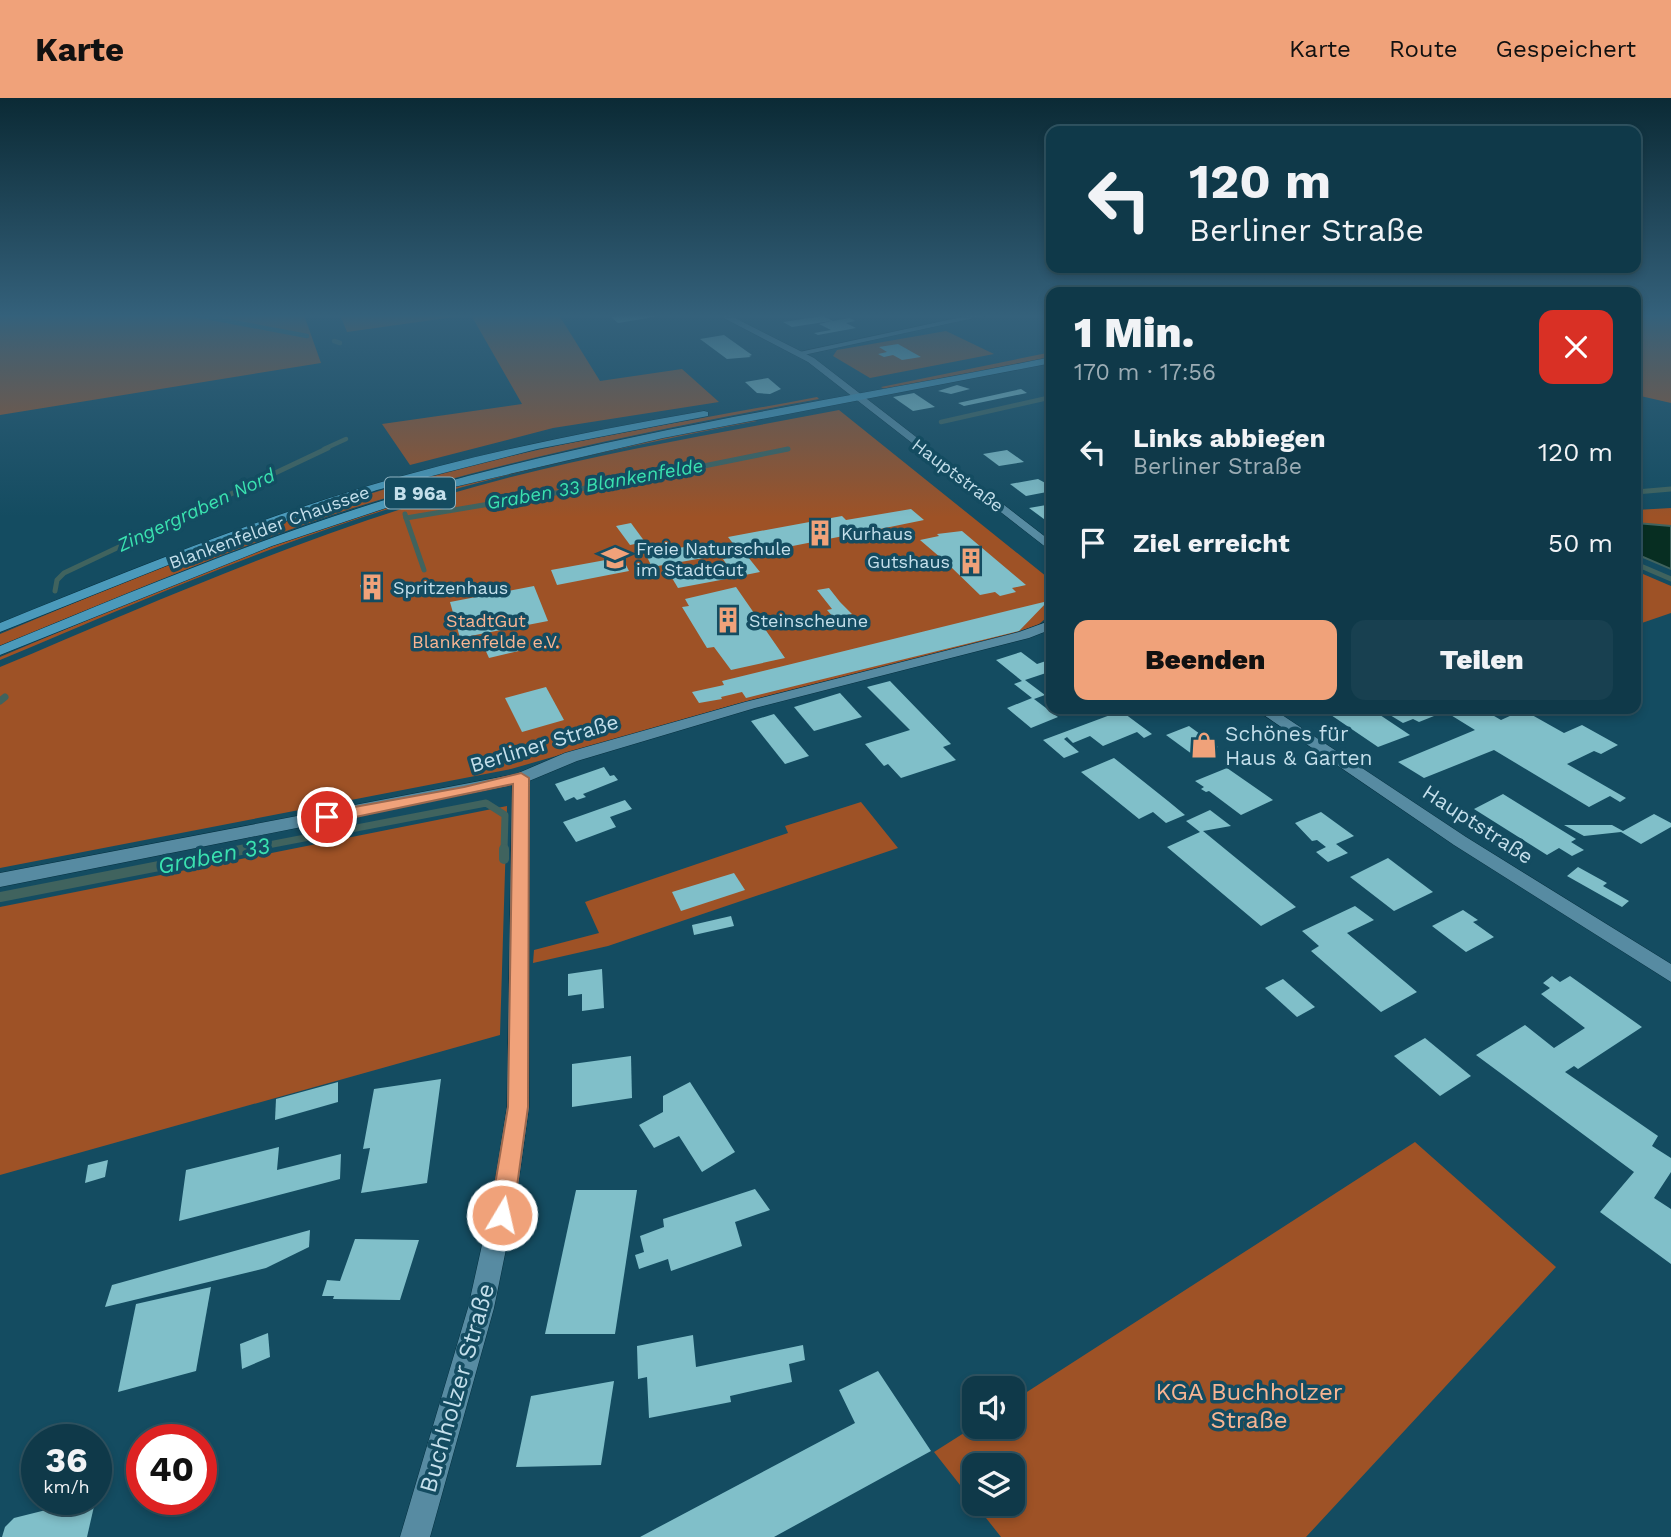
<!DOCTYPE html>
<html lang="de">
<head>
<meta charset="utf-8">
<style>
	body { margin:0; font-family:"Work Sans",sans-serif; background:#184050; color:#f1f3f6; height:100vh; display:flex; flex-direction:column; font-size:26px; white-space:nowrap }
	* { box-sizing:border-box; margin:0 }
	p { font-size:23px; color:#9bacb4 }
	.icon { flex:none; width:38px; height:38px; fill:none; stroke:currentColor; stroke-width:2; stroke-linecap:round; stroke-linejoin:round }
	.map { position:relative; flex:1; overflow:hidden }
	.side { position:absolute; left:1046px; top:189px; width:595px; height:427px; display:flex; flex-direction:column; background:#0f3949; border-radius:14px; box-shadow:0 4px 10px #0003,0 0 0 2px #2f5361 }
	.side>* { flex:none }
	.guide { position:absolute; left:1046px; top:28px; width:595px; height:147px; border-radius:14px; box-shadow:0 4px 10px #0003,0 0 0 2px #2f5361; background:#0f3949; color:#f1f3f6; overflow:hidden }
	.controls { position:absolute; left:962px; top:1278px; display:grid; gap:14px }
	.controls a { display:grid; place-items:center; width:63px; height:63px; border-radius:14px; background:#0f3949; box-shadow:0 4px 10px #0003,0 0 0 2px #2f5361; font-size:35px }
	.speed { position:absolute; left:21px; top:1326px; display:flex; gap:14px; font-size:35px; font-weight:700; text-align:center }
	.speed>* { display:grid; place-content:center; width:91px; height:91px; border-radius:50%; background:#0f3949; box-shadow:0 4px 10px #0003,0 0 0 2px #2f5361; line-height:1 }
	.speed small { font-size:18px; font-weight:400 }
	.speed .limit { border:10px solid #d22; background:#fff; color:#111 }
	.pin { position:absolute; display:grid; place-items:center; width:60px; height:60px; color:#fff; margin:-30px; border:4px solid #fff; border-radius:50%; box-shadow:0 2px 7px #0007 }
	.me { position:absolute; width:77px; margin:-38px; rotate:9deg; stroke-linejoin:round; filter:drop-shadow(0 0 5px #0008) }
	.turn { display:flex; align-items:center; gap:24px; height:147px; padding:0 28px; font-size:32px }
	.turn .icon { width:91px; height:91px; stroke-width:2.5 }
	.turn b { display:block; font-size:49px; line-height:60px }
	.round { display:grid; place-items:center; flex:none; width:74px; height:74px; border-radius:14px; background:#184050 }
	.summary { display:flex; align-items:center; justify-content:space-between; height:119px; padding:0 28px }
	h1 { font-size:42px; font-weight:800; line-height:52px }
	.primary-button { display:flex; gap:14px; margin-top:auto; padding:14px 28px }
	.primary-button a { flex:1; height:80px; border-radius:14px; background:#f0a27a; color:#111; font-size:28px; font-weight:800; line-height:80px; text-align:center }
	.primary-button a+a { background:#184050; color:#f1f3f6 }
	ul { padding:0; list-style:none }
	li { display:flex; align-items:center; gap:21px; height:91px; padding:0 28px }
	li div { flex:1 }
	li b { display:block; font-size:26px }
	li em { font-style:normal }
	header { display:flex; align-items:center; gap:42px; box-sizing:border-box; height:98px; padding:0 35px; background:#f0a27a; color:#111 }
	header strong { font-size:33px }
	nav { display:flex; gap:38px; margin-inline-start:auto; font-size:24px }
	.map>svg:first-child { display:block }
	.green { fill:#9e5226; fill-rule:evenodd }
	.water { fill:#072e22; stroke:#40635e; stroke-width:2 }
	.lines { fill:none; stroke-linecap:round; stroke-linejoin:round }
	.stream-far3 { stroke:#40635e; stroke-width:4.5 }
	.stream-far2 { stroke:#40635e; stroke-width:5 }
	.stream-far1 { stroke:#40635e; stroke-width:7 }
	.stream { stroke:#40635e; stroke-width:10 }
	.building { fill:#80bfc9 }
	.street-casing { stroke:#053040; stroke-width:1 }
	.secondary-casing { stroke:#053040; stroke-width:1 }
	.primary-casing { stroke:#053040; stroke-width:1 }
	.street { fill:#578ba2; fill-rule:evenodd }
	.secondary { fill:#578ba2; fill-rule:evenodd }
	.primary { fill:#4b9abb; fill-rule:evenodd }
	.route { fill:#f0a27a; stroke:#9c694f; stroke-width:2 }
	.labels { text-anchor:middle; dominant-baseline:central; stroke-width:7; stroke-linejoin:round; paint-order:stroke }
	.far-street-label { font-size:18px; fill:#c4dfeb; stroke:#144c61 }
	.far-poi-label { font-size:18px; fill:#c4dfeb; stroke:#144c61; text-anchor:start }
	.far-park-label { font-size:18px; fill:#f8b593; stroke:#144c61 }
	.far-water-label { font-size:19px; font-style:italic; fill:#3ae2b0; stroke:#144c61 }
	.shield { fill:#144c61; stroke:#8fb3c2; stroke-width:2 }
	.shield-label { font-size:19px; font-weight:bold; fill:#c4dfeb }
	.poi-label { font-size:21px; fill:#c4dfeb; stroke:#144c61; text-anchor:start }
	.street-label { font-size:21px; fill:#c4dfeb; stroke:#144c61 }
	.water-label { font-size:23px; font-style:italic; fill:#3ae2b0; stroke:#144c61 }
	.near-street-label { font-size:24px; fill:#c4dfeb; stroke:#144c61 }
	.near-park-label { font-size:24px; fill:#f8b593; stroke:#144c61 }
</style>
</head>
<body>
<header>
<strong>Karte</strong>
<nav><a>Karte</a><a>Route</a><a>Gespeichert</a></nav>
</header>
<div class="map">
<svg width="1671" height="1439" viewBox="0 0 1671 1439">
	<rect width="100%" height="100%" fill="#144c61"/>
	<!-- green -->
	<g class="green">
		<path d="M0,217H304L321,265L0,317Z"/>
		<path d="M340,217H468L347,234Z"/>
		<path d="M471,217H559L600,283L682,271L719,304L553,330L410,367L382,326L522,306Z"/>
		<path d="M1636,217H1671V305L1636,297Z"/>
		<path d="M946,233L994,256L870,280L833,258L837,252Z"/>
		<path d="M1052,254V260L884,291L881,289Z"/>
		<path d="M817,299L819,301C662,330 503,362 350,411C231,450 116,500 0,548V536C148,474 298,412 454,372C573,341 696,322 817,299Z"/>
		<path d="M839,312L1052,483V515L1038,527L1011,536L740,605L511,671L0,770V569C145,508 289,444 440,399C570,359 705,338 839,312Z"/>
		<path d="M755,322L757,323C623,349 490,377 360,420C238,460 119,512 0,562V559C130,504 260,448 395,406C513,370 634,345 755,322Z"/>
		<path d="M1671,410V428L1636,425V412Z"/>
		<path d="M1636,473L1671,488V515L1636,527Z"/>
		<path d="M861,704L898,750L608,848L533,865L534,852L599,835L585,804L788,735L785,728Z"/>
		<path d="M507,708L500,937L0,1077V809Z"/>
		<path d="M1415,1044L1556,1169L1306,1439H1001L934,1354L975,1328H1013V1303ZM975,1367H1013V1405H975Z"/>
	</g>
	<!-- water -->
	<path class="water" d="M1636,425L1671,428V471L1636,456Z"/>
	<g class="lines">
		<!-- stream-far3 -->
		<g class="stream-far3">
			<path d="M196,217L307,238"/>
			<path d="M334,243L340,245"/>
			<path d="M941,324L1052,299"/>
			<path d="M324,351L346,341"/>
		</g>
		<!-- stream-far2 -->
		<g class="stream-far2">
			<path d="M1636,394L1671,391"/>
			<path d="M405,416L406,420L639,381L788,351"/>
			<path d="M406,420L424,472"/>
			<path d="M1636,466L1671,481"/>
			<path d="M55,493L57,482L64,475L328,350"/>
		</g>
		<!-- stream-far1 -->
		<g class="stream-far1">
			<path d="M0,603L5,599"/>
			<path d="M237,753L486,705L505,717L504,753"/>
		</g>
		<!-- stream -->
		<g class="stream">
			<path d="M504,761V751"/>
			<path d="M0,799L246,751"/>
		</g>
	</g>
	<!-- building -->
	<g class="building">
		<path d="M625,217H654V219L618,225L611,219Z"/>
		<path d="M823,218L833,223L850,220L855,223L846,225L856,230L818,237L814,235L831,232L819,226L831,223L792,229L783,224Z"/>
		<path d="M724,237L752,257L749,258L751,259L727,261L700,241Z"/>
		<path d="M898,246L921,259L902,262L893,257L884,259L878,256L887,254L879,249Z"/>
		<path d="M768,280L781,291L770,296L757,295L745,284Z"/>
		<path d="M957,287L970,291L951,296L938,293Z"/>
		<path d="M1021,291L1027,295L964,308L958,305Z"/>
		<path d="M914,295L935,309L913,313L893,299Z"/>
		<path d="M1007,352L1024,364L999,368L983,356Z"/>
		<path d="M1038,381L1049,387L1052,393L1026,398L1010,386Z"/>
		<path d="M1052,406V427L1029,410Z"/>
		<path d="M911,411L924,422L880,431L883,435L878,436L874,432L762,454L763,456L748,459L760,474L735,479L723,461L742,457L728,439L842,418L846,422Z"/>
		<path d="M631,425L645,444L630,447L616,428Z"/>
		<path d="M962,433L1026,487L1012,490L1016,494L1000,498L995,494L980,497L951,469L944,467L948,466L920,442L939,438L937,436Z"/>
		<path d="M698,446L709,459L652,469L646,457Z"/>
		<path d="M622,459L629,473L557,487L551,472Z"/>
		<path d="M719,471L726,481L678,490L672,480Z"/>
		<path d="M382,483L383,494L362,495L360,487Z"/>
		<path d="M534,488L548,523L460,540L450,504Z"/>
		<path d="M736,489L785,560L731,572L714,549L707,550L682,509L689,508L685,501Z"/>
		<path d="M829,490L840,504L852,516L834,520L827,512L832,511L817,492Z"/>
		<path d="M1048,503L1019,533L746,600L742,594L721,599L722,601L699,605L692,594L724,587L722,583Z"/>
		<path d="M521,540L527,551L489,560L484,549Z"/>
		<path d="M1021,554L1037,566L1052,561V573L1025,582L1045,597L1034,601L1058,619L1031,630L1007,610L1032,600L1014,586L1022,583L996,562Z"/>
		<path d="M890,583L951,646L943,649L956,662L901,680L888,666L884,668L865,646L910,632L867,589Z"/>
		<path d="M546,589L564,622L522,634L505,600Z"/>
		<path d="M840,595L862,619L814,633L794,609Z"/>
		<path d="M1340,611H1371L1410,637L1378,649L1328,615Z"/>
		<path d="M1402,611H1430L1426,613L1434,618L1419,624L1413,621L1403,625L1390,617L1404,612Z"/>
		<path d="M1441,611H1482L1501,622L1523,612L1564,635L1582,627L1618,647L1601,656L1594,653L1567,666L1626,700L1620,704L1610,698L1589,709L1494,652L1424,680L1398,664L1475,632Z"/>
		<path d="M1121,613L1152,636L1144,640L1137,634L1103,648L1090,638L1073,645L1067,639L1064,641L1079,654L1064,660L1043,642Z"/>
		<path d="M774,616L809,658L785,666L751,623Z"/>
		<path d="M1189,628L1218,649L1196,659L1166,637Z"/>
		<path d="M1114,660L1168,703L1185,717L1166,725L1153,714L1139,721L1081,674Z"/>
		<path d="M604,669L610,678L614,677L618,682L583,696L586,699L577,702L574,699L565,703L555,686Z"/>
		<path d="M1227,670L1273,702L1241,717L1209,693L1206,694L1201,691L1204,689L1195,683Z"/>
		<path d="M1503,696L1576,741L1571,744L1584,752L1572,758L1559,750L1547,757L1474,711Z"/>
		<path d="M625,702L632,711L610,719L616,729L576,744L563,724Z"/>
		<path d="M1210,712L1231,728L1203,733L1296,809L1261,828L1167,749L1200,734L1186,723Z"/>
		<path d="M1321,714L1354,738L1336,746L1348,755L1328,764L1316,754L1326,749L1317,742L1312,743L1295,725Z"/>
		<path d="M1654,716L1671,725V729L1641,746L1621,734L1584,738L1564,727H1612L1623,733Z"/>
		<path d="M1388,760L1433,794L1394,813L1350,779Z"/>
		<path d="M1578,769L1607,785L1603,788L1629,803L1622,809L1567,778Z"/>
		<path d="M734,775L745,792L681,813L672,794Z"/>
		<path d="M1355,808L1374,822L1347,835L1417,894L1381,914L1311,853L1319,848L1302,833Z"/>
		<path d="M1463,812L1478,822L1473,824L1494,839L1466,854L1432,828Z"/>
		<path d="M731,818L734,828L694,837L692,827Z"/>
		<path d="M602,871L604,910L582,913V896L568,898V876Z"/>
		<path d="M1552,878L1560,884L1570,878L1642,929L1578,971L1574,968L1565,974L1658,1038L1652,1048L1671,1060V1074L1654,1100L1671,1111V1166L1600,1114L1634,1074L1476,957L1525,927L1554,950L1585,930L1541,896L1550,890L1543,885Z"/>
		<path d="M1283,881L1315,909L1297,919L1265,890Z"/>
		<path d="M1425,940L1471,978L1440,998L1394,958Z"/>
		<path d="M631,958L632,1000L572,1009V966Z"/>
		<path d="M441,981L427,1085L361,1095L370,1050L363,1051L374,991Z"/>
		<path d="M338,984V1004L275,1022L276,1001Z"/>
		<path d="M690,984L735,1054L702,1074L679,1038L654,1050L639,1027L663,1014V998Z"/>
		<path d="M279,1049L277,1072L341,1056L340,1081L179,1123L186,1072Z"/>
		<path d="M108,1062L105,1079L85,1085L88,1067Z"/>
		<path d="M755,1091L770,1112L735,1124L742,1148L671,1173L668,1161L639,1171L635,1157L644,1154L640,1138L664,1129L663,1121Z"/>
		<path d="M576,1092H637L615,1236H545Z"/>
		<path d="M310,1132L309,1149L266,1170L105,1209L112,1187Z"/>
		<path d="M355,1141L419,1142L400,1202L333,1201L334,1198H322L327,1182L340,1183Z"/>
		<path d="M211,1189L196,1273L118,1294L136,1206Z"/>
		<path d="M268,1235L270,1259L242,1271L240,1246Z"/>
		<path d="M693,1237L696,1269L803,1247L805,1262L789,1266L792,1284L730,1298L731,1304L649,1320L647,1279L638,1281L637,1248Z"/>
		<path d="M878,1273L931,1353L774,1439H640L855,1325L839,1292Z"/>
		<path d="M614,1283L601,1367L516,1369L531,1298Z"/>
		<path d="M86,1402L95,1404L87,1439H2L5,1429L14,1420Z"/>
	</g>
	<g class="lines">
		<!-- street casing -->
		<g class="street-casing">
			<path id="street" d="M971,217H988L799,258L795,255Z"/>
		</g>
		<!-- secondary casing -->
		<g class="secondary-casing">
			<g id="secondary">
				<path d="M718,217H729L814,260L1052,444V454L808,264Z"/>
				<path d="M1052,522V531L1029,540L755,610L577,663L529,683V1009L516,1102L494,1210L430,1439H400L468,1210L492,1102L507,1009L512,687L0,789V775L516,676L565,655L745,604L1019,534Z"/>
				<path d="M1255,611H1273L1466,739L1671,866V884L1454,747Z"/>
			</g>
		</g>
		<!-- primary casing -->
		<g class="primary-casing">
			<g id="primary">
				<path d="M1052,259V265L663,340L437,393L272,448L0,557V548C141,490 281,431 428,389C632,331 844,301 1052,259Z"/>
				<path d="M704,313L708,314V318L537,351L377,392L236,440L0,534V525C121,476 242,426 368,388C478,355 591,333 704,313Z"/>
			</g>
		</g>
		<!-- street -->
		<use href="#street" class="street"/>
		<!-- secondary -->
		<use href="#secondary" class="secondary"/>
		<!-- primary -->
		<use href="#primary" class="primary"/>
	</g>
	<!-- sky -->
	<linearGradient id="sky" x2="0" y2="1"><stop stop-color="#0b2a35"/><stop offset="0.52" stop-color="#34617b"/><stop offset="1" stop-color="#34617b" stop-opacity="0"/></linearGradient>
	<rect width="1671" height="419" fill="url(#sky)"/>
	<!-- route -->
	<path class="route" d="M521,675L529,680L528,1009L513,1117L510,1124L502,1127L494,1124L490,1117L508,1009L513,686L327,725L319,719L327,714L464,689Z"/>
	<!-- icons -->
	<defs>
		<g id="building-bare" transform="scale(2.1)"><path d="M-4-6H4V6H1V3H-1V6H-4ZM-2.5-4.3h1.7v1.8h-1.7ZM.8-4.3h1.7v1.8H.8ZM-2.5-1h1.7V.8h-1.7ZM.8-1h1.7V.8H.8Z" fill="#f0a27a" stroke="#144c61" stroke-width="2.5" paint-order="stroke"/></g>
		<g id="school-bare" transform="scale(2.1)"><path d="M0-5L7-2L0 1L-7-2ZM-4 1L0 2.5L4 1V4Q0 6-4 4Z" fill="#f0a27a" stroke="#144c61" stroke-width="2.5" paint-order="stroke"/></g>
		<g id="shop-bare" transform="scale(2.1)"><path d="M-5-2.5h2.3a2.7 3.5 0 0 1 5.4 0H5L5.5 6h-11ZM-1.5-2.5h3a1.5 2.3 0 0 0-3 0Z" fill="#f0a27a" stroke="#144c61" stroke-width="2.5" paint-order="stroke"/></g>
	</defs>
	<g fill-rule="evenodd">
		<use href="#building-bare" x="820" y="435"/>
		<use href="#school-bare" x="615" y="460"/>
		<use href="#building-bare" x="971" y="463"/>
		<use href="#building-bare" x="372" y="489"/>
		<use href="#building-bare" x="728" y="522"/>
		<use href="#shop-bare" x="1204" y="647"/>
	</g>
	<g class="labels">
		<!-- far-street labels -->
		<g class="far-street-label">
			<text transform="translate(958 377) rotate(37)">Hauptstraße</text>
			<text transform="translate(269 429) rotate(-20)">Blankenfelder Chaussee</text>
		</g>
		<!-- far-poi labels -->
		<g class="far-poi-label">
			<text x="841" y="435">Kurhaus</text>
			<text x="636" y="450">Freie Naturschule<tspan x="636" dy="21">im StadtGut</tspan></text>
			<text x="950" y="463" text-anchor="end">Gutshaus</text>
			<text x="393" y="489">Spritzenhaus</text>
			<text x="749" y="522">Steinscheune</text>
		</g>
		<!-- far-park labels -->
		<g class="far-park-label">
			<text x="486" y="522">StadtGut<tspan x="486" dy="21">Blankenfelde e.V.</tspan></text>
		</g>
		<!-- far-water labels -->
		<g class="far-water-label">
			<text transform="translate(595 386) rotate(-10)">Graben 33 Blankenfelde</text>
			<text transform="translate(196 412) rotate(-25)">Zingergraben Nord</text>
		</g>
		<!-- shield labels -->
		<rect class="shield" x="385" y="379.5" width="70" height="31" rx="5"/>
		<g class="shield-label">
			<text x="420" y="395">B 96a</text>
		</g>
		<!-- poi labels -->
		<g class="poi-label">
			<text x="1225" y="635">Schönes für<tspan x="1225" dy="24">Haus &amp; Garten</tspan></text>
		</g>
		<!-- street labels -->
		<g class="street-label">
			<text transform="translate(544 645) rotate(-17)">Berliner Straße</text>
			<text transform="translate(1478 726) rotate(33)">Hauptstraße</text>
		</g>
		<!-- water labels -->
		<g class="water-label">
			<text transform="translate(214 758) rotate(-11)">Graben 33</text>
		</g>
		<!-- near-street labels -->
		<g class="near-street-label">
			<text transform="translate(457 1290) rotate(-74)">Buchholzer Straße</text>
		</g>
		<!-- near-park labels -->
		<g class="near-park-label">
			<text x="1249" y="1294">KGA Buchholzer<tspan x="1249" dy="28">Straße</tspan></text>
		</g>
	</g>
</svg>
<div class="controls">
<a><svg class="icon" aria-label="sound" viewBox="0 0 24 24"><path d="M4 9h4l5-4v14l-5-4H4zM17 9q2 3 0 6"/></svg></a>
<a><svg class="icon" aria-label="layers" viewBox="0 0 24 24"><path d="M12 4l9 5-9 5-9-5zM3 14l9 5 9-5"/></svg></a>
</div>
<div class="speed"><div>36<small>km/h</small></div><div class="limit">40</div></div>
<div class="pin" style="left:327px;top:719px;background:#d93025"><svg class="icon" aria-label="arrive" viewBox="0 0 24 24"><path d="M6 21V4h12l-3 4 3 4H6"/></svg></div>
<svg class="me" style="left:502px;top:1117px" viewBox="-20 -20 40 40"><circle r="17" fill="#f0a27a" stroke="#fff" stroke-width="3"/><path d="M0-11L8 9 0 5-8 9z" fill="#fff"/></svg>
<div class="guide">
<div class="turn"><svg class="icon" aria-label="left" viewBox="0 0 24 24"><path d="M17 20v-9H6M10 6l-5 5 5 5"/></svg><div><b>120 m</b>Berliner Straße</div></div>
</div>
<section class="side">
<div class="summary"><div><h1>1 Min.</h1><p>170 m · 17:56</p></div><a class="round" style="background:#d93025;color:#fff"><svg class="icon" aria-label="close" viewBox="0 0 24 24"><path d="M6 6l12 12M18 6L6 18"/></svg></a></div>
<ul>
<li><svg class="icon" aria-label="left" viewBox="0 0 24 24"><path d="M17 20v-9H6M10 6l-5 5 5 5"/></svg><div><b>Links abbiegen</b><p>Berliner Straße</p></div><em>120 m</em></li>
<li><svg class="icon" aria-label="arrive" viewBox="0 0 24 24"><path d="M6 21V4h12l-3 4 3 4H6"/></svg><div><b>Ziel erreicht</b></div><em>50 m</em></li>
</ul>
<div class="primary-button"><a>Beenden</a><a>Teilen</a></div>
</section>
</div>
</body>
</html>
